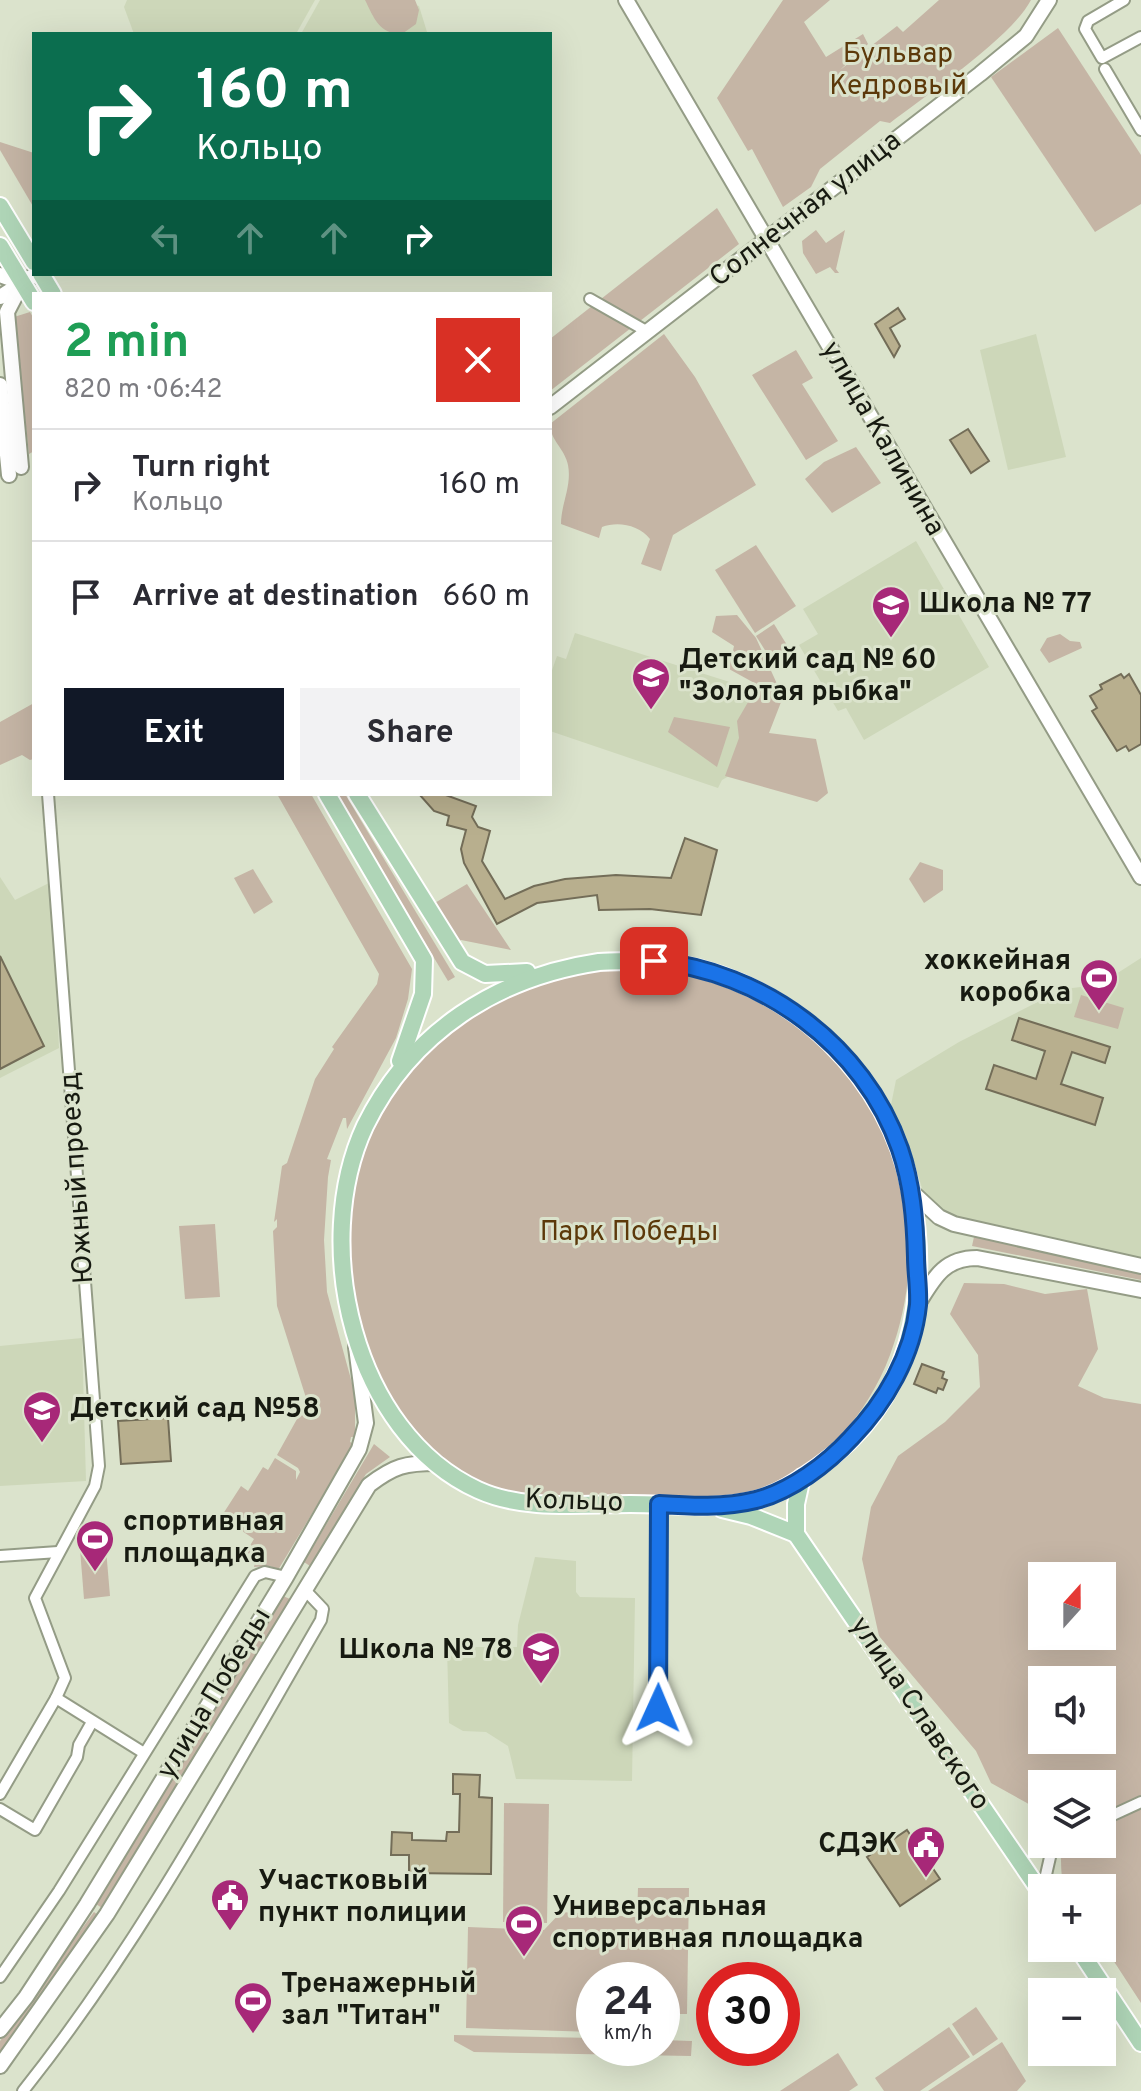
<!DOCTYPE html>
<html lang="en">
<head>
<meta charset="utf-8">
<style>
	body { margin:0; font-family:Overpass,sans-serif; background:#f2f2f3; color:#2b2b33; height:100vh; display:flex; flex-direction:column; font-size:30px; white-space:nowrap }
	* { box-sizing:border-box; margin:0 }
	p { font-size:26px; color:#7c7c81 }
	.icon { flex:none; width:44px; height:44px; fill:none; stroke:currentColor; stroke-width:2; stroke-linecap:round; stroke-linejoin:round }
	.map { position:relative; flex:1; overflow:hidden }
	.drawer { position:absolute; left:32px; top:292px; width:520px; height:504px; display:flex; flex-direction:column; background:#fff; border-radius:0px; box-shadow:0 8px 32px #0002 }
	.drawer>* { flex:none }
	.top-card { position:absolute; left:32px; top:32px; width:520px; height:244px; border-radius:0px; box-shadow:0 8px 32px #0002; background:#0b6e4f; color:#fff; overflow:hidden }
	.needle { width:52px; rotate:21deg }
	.buttons { position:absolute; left:1028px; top:1562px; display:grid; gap:16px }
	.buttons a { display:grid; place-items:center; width:88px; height:88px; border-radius:0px; background:#fff; box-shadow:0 8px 32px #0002; font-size:40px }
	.speed { position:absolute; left:576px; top:1962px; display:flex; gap:16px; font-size:40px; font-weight:700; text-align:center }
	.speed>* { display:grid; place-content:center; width:104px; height:104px; border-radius:50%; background:#fff; box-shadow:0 8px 32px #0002; line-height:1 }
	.speed small { font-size:20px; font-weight:400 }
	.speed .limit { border:12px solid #d22; background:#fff; color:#111 }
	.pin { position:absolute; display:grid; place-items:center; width:68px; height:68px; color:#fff; margin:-34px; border-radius:16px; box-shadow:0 4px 12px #0006 }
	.me { position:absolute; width:88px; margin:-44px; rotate:1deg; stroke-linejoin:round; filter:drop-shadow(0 0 6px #0008) }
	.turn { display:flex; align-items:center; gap:28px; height:168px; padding:0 32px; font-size:36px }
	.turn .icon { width:104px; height:104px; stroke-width:2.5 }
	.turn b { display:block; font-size:56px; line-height:68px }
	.lanes { display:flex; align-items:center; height:76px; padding:0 32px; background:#0003; justify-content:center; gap:40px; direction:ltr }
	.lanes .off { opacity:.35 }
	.round { display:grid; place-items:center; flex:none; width:84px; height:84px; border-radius:0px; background:#f2f2f3 }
	.summary { display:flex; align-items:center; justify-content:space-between; height:136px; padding:0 32px }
	h1 { font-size:48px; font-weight:700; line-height:60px; color:#1e9e55 }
	.primary-button { display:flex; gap:16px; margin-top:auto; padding:16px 32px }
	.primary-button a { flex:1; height:92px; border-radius:0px; background:#111827; color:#fff; font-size:32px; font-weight:700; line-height:92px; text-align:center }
	.primary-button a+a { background:#f2f2f3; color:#2b2b33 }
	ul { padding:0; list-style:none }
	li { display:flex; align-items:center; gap:24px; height:112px; padding:0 32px; border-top:2px solid #e1e1e2 }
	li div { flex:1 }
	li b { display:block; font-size:30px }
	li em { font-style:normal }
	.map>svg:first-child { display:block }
	.built { fill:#cdd7b9 }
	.green { fill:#c5b5a5; fill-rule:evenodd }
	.building { fill:#b8af8e; stroke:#736d58; stroke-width:2 }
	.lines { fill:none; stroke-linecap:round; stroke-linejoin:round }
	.street-casing { stroke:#949c86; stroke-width:14 }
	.secondary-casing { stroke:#949c86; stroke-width:18 }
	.primary-casing { stroke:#fff; stroke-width:20 }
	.street { stroke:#fff; stroke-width:10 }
	.secondary { stroke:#fff; stroke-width:14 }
	.primary { stroke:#afd5b7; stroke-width:16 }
	.route-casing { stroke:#114b97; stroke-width:20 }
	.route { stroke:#1a73e8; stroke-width:14 }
	.labels { text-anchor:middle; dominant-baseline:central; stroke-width:6; stroke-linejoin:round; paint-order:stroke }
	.park-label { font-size:28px; fill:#5c390a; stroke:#dbe3cc }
	.street-label { font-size:28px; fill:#171a11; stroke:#dbe3cc }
	.poi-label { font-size:28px; font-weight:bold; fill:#171a11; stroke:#dbe3cc; text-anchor:start }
</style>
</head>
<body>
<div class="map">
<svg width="1141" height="2091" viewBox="0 0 1141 2091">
	<rect width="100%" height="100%" fill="#dbe3cc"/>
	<!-- built -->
	<g class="built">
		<path d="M127,0H315L296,34H134L124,7Z"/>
		<path d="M320,0H397L419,6L427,32L301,34Z"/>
		<path d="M1036,334L1066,457L1008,470L980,350Z"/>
		<path d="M916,541L989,667L864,740L846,708L838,711L799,645L818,634L803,609Z"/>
		<path d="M575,633L758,691L729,776L722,780L718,788L550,731V676L557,656L566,659Z"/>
		<path d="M0,877L15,900L51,882L59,1048L0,1078Z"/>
		<path d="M1141,958V1260L957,1218L945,1214L925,1198L906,1136L891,1105L896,1080L959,1042L1063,989L1099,985Z"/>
		<path d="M82,1338L86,1481L0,1486V1346Z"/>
		<path d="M535,1557L576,1561V1592L580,1597L635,1598L632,1781L516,1779L508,1746L486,1732L463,1731L449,1723L447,1647H517L518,1625Z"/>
	</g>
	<!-- green -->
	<g class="green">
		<path d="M365,0H415L419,10L416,24L402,34C379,34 374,18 365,0Z"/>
		<path d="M783,0H830L804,22L826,57L863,34L868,44L840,70L897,26L903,32L939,0H1031C1011,38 926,95 890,123L880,121L820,169L811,187L783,207L752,149L748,151L717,98Z"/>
		<path d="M1058,28L1141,155V204L1095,232L991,77Z"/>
		<path d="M0,142L34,153V208L0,150Z"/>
		<path d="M717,208L739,244L550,391V339Z"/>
		<path d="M816,230L826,243L845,230L836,269L839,273H835L830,267L816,274L803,253L802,241Z"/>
		<path d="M30,312L34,319V451L29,454L14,317Z"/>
		<path d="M664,334L695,377L756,485L673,535L661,571L641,564L650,539C639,525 618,521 602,527L599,538L561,524C561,504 572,486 568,465C565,449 550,440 550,424Z"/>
		<path d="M796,350L813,378L802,384L838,441L806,460L752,375Z"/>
		<path d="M856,447L881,483L832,513L805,479L824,462Z"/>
		<path d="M756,545L796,606L755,633L715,570Z"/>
		<path d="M737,615L756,638L783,697L769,733L816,739L828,793L817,802L725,776L739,738L737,721L758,685L729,669L734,646L712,632L716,616Z"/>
		<path d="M774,624L795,658L777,669L756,636Z"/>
		<path d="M1060,634L1070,641L1080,642L1082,648L1049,663L1040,650L1047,638Z"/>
		<path d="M34,703V759L30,760L22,755L0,765V722Z"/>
		<path d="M674,717L730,727L717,767L668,732Z"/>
		<path d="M277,794H311L412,969L408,999L396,1038L347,1129L346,1118H343L327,1159L331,1160L328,1177L324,1240L327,1292L355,1394V1437H351L350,1442L354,1444L278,1570L270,1566L254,1567L256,1558L246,1552L254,1539L221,1517L241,1486L248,1491L263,1467L268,1470L275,1458L296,1471V1480L300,1472L298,1468L277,1455L307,1401L277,1306L273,1231L277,1227V1219L274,1222L282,1166L287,1163L315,1079L334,1049L332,1047L377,984L379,974Z"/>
		<path d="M335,794H345L455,977L448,981Z"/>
		<path d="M920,862L943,870V890L924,903L909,879Z"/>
		<path d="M253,869L273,902L254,914L234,878Z"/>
		<path d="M467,884L511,950L461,940L457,943L433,904Z"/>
		<path d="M651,968C843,989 957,1175 890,1355C868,1414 820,1470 760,1491C735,1501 708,1497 682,1497C632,1498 581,1501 532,1497C481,1491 446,1466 414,1428C309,1305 334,1099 474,1011C528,978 589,969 651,968Z"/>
		<path d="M1081,995L1124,1008L1118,1029L1074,1017Z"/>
		<path d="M215,1224L220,1297L185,1299L179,1226Z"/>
		<path d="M974,1237L1141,1271V1280L972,1246Z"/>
		<path d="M964,1283L1004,1284L1045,1294L1087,1289L1098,1349L1078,1386L1104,1398L1141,1404V2003L1102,1943V1888H1066C1058,1875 1064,1858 1058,1844H1102V1784H1042V1816L1027,1803L991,1783L976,1751L879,1636L862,1559L871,1507L898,1456L945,1422L980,1387L978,1355L950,1314ZM1042,1576H1102V1636H1042ZM1042,1680H1102V1740H1042Z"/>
		<path d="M374,1444L390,1457L366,1474L310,1566L304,1562Z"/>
		<path d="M80,1549H106L110,1596L84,1599Z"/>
		<path d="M283,1596L290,1599L102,1908L96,1904Z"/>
		<path d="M504,1803L549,1804L547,1923L503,1922Z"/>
		<path d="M638,1888H689L687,2014H671L662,2020V1980H594V2032L466,2028L468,1927L544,1930L561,1912L637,1917Z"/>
		<path d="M94,1912L98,1915L37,2005L0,2052V2041Z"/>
		<path d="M976,2007L998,2039L973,2056L952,2024Z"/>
		<path d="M949,2027L970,2057L920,2091H884L875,2078Z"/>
		<path d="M454,2035L594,2038V2048H662V2040L692,2041L691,2056L474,2052L454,2041Z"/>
		<path d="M1002,2042L1026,2081L1017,2091H928Z"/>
		<path d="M838,2053L858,2085L849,2091H780Z"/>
	</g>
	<!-- building -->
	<g class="building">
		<path d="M898,308L905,319L890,328L900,346L894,357L875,324Z"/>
		<path d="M968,429L989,461L971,473L950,440Z"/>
		<path d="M1121,674L1124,678L1129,674L1141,695V744L1129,751L1126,746L1117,751L1092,711L1097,708L1090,696L1102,689L1100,685Z"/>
		<path d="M419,794H443L476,806L472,817L478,827L490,831L482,861L505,899L534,886L565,879L616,875L671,878L685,838L717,850L701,915L650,909L599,910L597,895L537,903L497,924L464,863L461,849L466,830L447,825L449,816L434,811Z"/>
		<path d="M0,956L44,1046L0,1069Z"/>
		<path d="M1019,1018L1110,1047L1105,1063L1072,1052L1061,1084L1103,1098L1095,1125L986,1089L994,1065L1036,1079L1045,1051L1012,1040Z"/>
		<path d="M922,1364L944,1372L942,1378L947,1380L943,1390L938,1388L936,1393L914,1384Z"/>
		<path d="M168,1418L171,1461L121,1464L118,1421Z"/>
		<path d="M453,1774L480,1775L479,1797L492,1798L491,1874L409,1873V1855H391L392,1832L412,1833V1840L446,1841L447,1832H459L460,1794H453Z"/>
		<path d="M907,1830L940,1879L900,1906L867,1857Z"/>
	</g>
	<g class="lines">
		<!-- street casing -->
		<g class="street-casing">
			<g id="street">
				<path d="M1124,0L1088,21L1085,29L1102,58L1141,37"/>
				<path d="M1105,69L1141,130"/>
				<path d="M590,299L648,332"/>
				<path d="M48,794L99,1466L95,1486L35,1598L65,1678L56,1698"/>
				<path d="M0,1556L58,1552"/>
				<path d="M658,1708L659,1504"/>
				<path d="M0,1794L56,1698L144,1753"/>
				<path d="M0,1809L35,1830L77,1757L79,1745L92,1722"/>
				<path d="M1102,1820L1141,1802"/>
				<path d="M1043,1888L1053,1844"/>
				<path d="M0,1977L59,1891L255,1576L265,1572L286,1577"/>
				<path d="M23,2091C139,1946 228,1780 321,1620L323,1609L304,1589"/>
			</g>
		</g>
		<!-- secondary casing -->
		<g class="secondary-casing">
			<g id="secondary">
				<path d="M626,0L1141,877"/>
				<path d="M0,275L22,283"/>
				<path d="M0,297L36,274"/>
				<path d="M0,385L9,475"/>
				<path d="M550,407L980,74L1026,36L1049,0"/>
				<path d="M21,467L7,312L22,283"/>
				<path d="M911,1191L939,1217L954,1224L1141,1266"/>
				<path d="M918,1304C934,1278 944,1258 977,1258L1141,1290"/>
				<path d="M0,2030L26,1997L87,1904L286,1577L359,1449L366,1423L356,1347"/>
				<path d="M0,2066L107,1914L369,1485C394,1466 405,1463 437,1463"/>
			</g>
		</g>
		<!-- primary casing -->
		<g class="primary-casing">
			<g id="primary">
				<path d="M0,206L34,262"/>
				<path d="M0,246L34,302"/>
				<path d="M41,274L53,294"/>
				<path d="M327,794L424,960L423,994L400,1061"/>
				<path d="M357,794L462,962L485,974L527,972"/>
				<path d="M599,962C626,961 653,959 680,964C794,986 889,1077 911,1191C931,1296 912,1402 819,1466C800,1479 779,1494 756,1500C715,1511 671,1504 630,1504C580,1504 524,1511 478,1490C353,1433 310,1244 365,1126C411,1032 497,977 599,962Z"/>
				<path d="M722,1509L751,1516L796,1534"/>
				<path d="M796,1534L1042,1894"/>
				<path d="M796,1534V1504L802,1477"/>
				<path d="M1078,1948L1141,2043"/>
			</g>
		</g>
		<!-- street -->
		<use href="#street" class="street"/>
		<!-- secondary -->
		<use href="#secondary" class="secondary"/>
		<!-- primary -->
		<use href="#primary" class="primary"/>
	</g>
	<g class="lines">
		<!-- route casing -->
		<g class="route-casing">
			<path id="route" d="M654,961C762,971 864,1045 900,1149C912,1184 915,1220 916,1257C916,1272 919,1289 918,1305C913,1355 885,1403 851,1438C827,1464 791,1491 756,1500C724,1508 691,1506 659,1504L658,1708"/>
		</g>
		<!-- route -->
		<use href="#route" class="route"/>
	</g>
	<!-- icons -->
	<defs>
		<g id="school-pin" transform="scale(2)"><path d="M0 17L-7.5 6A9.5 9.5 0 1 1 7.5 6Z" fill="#a72878" stroke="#dbe3cc"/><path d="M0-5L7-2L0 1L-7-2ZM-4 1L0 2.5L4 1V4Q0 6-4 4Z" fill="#fff"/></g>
		<g id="stadium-pin" transform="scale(2)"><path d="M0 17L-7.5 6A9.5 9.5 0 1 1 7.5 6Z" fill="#a72878" stroke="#dbe3cc"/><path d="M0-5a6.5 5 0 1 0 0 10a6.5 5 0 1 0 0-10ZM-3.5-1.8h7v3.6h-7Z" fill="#fff"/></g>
		<g id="civic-pin" transform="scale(2)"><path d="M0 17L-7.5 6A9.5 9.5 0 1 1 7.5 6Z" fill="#a72878" stroke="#dbe3cc"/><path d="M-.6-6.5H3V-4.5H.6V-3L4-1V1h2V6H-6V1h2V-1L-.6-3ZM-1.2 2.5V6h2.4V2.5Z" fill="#fff"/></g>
	</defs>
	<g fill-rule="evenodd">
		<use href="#school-pin" x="891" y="605"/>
		<use href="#school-pin" x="651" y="677"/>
		<use href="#stadium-pin" x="1099" y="978"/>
		<use href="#school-pin" x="42" y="1410"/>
		<use href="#stadium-pin" x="95" y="1539"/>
		<use href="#school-pin" x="541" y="1651"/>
		<use href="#civic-pin" x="926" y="1845"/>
		<use href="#civic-pin" x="230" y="1898"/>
		<use href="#stadium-pin" x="524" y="1924"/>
		<use href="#stadium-pin" x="253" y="2001"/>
	</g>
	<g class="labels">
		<!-- park labels -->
		<g class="park-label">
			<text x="898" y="55">Бульвар<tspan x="898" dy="32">Кедровый</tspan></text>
			<text x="629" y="1233">Парк Победы</text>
		</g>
		<!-- street labels -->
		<g class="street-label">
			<text transform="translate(806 210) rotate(-38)">Солнечная улица</text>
			<text transform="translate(882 439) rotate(60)">улица Калинина</text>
			<text transform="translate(78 1178) rotate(-94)">Южный проезд</text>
			<text transform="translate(574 1502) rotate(2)">Кольцо</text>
			<text transform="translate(215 1694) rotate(-59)">улица Победы</text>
			<text transform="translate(919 1714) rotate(56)">улица Славского</text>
		</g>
		<!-- poi labels -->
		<g class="poi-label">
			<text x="919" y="605">Школа № 77</text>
			<text x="679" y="661">Детский сад № 60<tspan x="679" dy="32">"Золотая рыбка"</tspan></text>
			<text x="1071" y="962" text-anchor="end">хоккейная<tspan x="1071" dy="32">коробка</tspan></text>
			<text x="70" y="1410">Детский сад №58</text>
			<text x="123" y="1523">спортивная<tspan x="123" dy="32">площадка</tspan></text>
			<text x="513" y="1651" text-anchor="end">Школа № 78</text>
			<text x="898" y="1845" text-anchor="end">СДЭК</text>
			<text x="258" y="1882">Участковый<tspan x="258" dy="32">пункт полиции</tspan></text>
			<text x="552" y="1908">Универсальная<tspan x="552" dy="32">спортивная площадка</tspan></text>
			<text x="281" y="1985">Тренажерный<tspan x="281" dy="32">зал "Титан"</tspan></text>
		</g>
	</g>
</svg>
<div class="buttons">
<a><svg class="needle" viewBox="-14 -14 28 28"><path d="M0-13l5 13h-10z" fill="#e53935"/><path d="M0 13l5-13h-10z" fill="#7c7c81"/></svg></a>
<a><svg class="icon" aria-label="sound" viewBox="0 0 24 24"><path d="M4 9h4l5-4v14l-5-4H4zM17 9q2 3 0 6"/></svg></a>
<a><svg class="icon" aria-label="layers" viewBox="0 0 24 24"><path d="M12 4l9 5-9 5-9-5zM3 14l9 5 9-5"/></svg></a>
<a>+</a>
<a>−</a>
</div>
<div class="speed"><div>24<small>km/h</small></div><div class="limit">30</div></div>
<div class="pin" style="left:654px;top:961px;background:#d93025"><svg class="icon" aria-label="arrive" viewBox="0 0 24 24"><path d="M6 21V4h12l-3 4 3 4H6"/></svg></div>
<svg class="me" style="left:658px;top:1708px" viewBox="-20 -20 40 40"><path d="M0-17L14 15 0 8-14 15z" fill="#1a73e8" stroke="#fff" stroke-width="4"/></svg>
<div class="top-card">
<div class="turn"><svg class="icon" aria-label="right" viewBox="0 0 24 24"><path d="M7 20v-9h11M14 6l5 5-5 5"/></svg><div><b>160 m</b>Кольцо</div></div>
<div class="lanes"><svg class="icon off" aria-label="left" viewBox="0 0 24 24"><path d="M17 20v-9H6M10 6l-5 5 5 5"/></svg><svg class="icon off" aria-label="ahead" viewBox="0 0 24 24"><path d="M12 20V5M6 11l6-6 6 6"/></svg><svg class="icon off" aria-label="ahead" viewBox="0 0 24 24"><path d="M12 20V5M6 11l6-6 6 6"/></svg><svg class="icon" aria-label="right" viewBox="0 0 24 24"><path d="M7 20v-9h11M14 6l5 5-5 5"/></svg></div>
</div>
<section class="drawer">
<div class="summary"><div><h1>2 min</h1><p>820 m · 06:42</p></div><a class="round" style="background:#d93025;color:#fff"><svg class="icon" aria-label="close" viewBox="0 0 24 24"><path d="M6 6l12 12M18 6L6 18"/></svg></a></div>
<ul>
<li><svg class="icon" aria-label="right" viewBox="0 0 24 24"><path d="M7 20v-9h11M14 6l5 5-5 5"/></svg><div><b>Turn right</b><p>Кольцо</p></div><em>160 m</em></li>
<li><svg class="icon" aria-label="arrive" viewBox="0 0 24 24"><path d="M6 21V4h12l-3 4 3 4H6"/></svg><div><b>Arrive at destination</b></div><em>660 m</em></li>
</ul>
<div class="primary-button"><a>Exit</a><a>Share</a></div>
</section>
</div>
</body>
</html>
